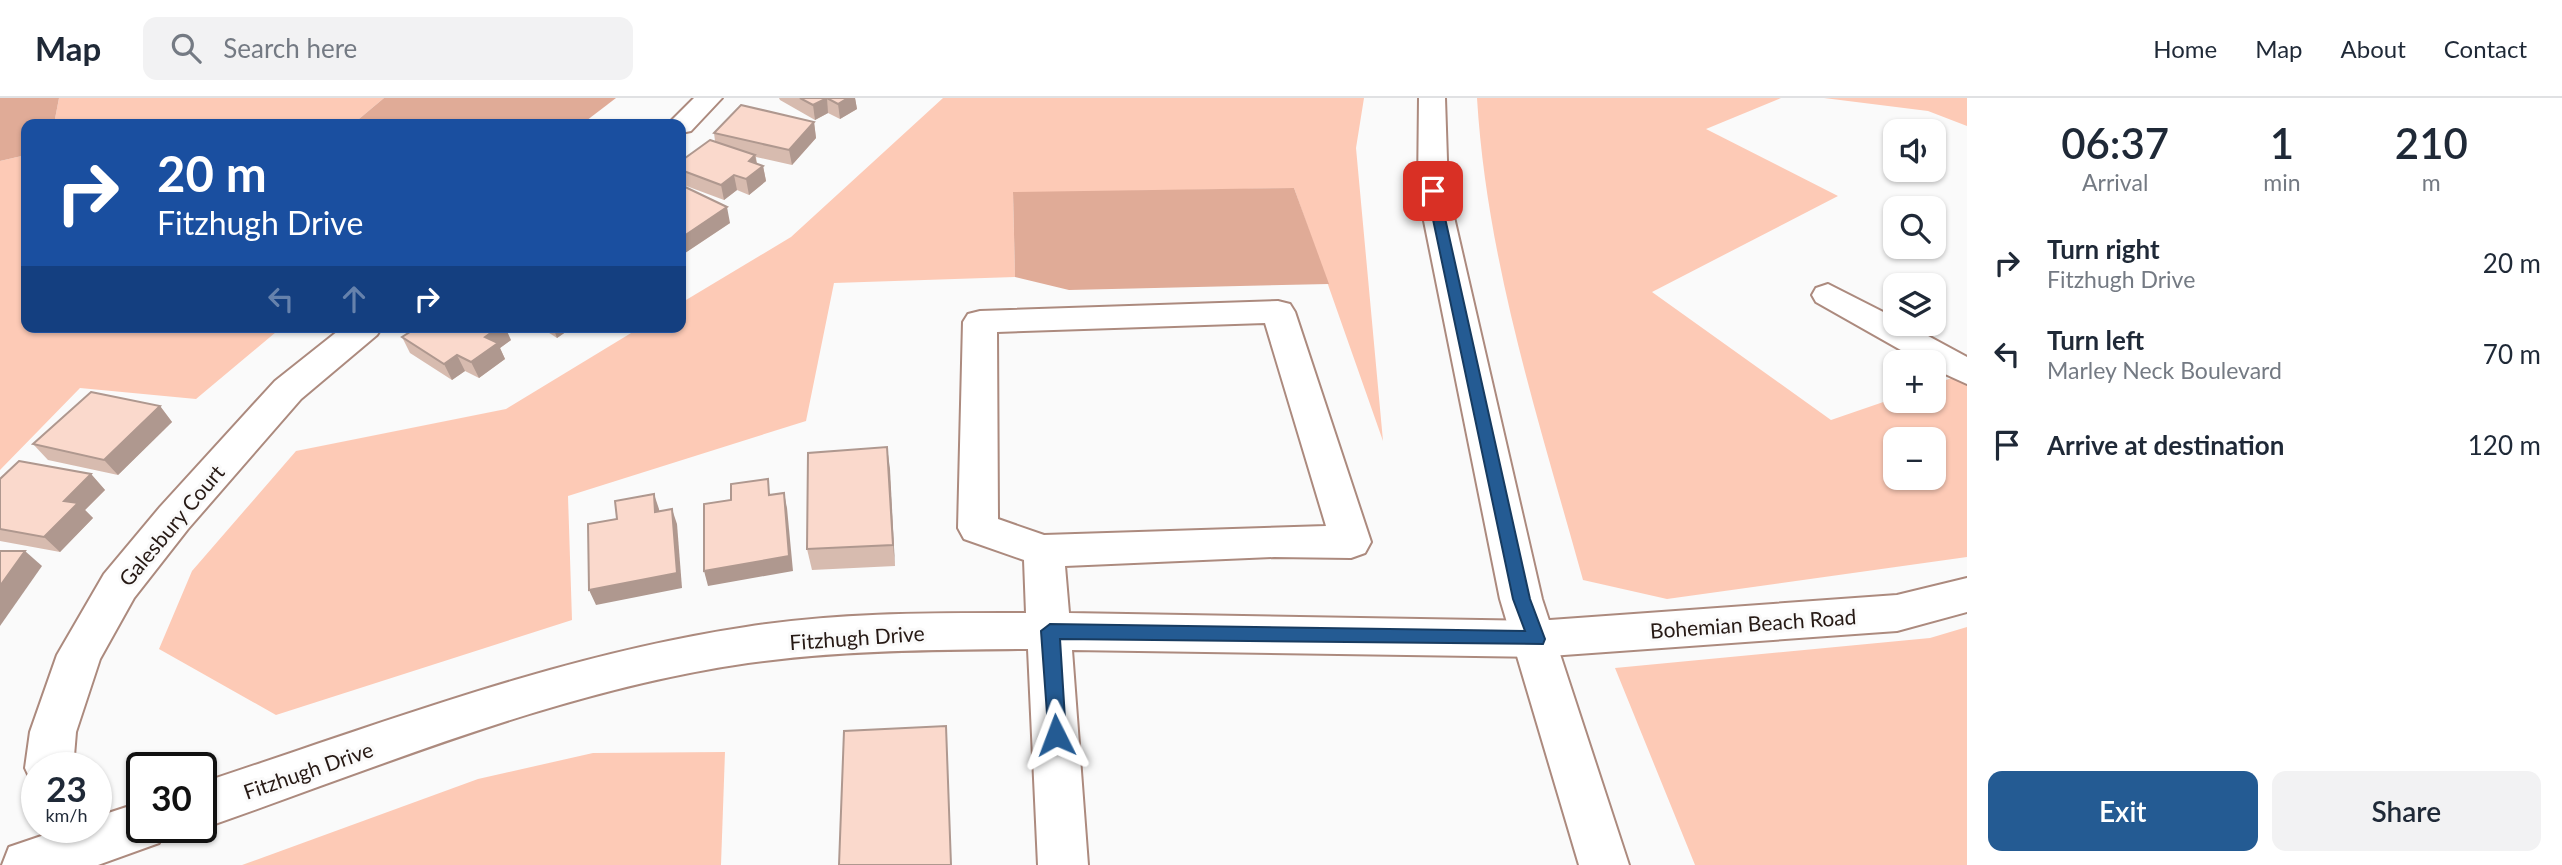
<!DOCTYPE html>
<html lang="en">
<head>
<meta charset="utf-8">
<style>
	body { margin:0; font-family:Lato,sans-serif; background:#f2f2f3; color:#1f2937; height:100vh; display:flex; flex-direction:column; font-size:26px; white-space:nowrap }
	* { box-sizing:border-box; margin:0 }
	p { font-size:23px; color:#747a83 }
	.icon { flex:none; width:38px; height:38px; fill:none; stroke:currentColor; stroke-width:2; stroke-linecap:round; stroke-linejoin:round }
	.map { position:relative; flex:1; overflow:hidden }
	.details { display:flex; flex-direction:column; background:#fff; width:595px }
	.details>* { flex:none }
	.top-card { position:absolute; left:21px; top:21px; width:665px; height:214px; border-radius:14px; box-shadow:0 2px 5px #0004; background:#1a4fa0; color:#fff; overflow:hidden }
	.fabs { position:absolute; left:1883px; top:21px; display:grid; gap:14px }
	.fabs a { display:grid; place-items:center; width:63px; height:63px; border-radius:14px; background:#fff; box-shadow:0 2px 5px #0004; font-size:35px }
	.speed { position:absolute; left:21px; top:654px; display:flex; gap:14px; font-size:35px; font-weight:700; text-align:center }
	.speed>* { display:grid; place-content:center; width:91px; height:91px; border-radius:50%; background:#fff; box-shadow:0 2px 5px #0004; line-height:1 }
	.speed small { font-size:18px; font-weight:400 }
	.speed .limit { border:4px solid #111; border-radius:10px; background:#fff; color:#111 }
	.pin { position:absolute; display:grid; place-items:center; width:60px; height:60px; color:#fff; margin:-30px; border-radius:14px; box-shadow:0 4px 10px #0006 }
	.me { position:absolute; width:77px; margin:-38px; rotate:357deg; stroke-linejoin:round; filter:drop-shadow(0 0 5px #0008) }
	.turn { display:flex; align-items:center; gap:24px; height:147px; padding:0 21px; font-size:32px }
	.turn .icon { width:91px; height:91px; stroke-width:2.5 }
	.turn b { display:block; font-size:49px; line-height:60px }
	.lanes { display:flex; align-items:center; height:66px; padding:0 21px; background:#0003; justify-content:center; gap:35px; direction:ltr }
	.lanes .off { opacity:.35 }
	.eta { display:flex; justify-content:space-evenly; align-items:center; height:119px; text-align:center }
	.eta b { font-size:42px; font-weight:600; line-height:49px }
	.button { display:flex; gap:14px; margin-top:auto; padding:14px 21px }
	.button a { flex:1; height:80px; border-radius:14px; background:#245b93; color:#fff; font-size:28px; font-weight:600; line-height:80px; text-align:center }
	.button a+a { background:#f2f2f3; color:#1f2937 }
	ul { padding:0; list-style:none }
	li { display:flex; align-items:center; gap:21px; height:91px; padding:0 21px }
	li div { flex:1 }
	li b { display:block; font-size:26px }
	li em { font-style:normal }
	header { display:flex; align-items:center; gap:42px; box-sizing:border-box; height:98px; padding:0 35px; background:#fff; border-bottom:2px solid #e0e1e3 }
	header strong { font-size:33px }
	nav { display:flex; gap:38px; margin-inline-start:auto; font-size:24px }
	.search { width:490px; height:63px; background:#f2f2f3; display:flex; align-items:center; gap:18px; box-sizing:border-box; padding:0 24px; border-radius:14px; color:#747a83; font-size:26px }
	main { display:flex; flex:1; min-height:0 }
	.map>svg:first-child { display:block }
	.green { fill:#fdcab6; fill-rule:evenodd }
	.water { fill:#e0ab97 }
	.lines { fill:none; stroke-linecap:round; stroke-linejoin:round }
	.minor-casing { stroke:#ac8a7e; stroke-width:4 }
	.major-casing { stroke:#ac8a7e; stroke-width:4 }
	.minor { fill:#fff; fill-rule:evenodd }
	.major { fill:#fff; fill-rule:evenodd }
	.wall { fill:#d7bbaf }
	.shaded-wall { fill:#af988f }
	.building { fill:#fad9cc; stroke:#af988f; stroke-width:2 }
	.route { fill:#245b93; stroke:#173b60; stroke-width:2 }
	.labels { text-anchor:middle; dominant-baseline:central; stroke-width:6; stroke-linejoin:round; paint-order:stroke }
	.street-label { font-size:21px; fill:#261914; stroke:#fafafa }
</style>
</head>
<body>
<header>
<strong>Map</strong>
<div class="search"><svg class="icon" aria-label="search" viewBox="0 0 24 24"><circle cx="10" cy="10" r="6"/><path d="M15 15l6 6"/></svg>Search here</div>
<nav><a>Home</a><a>Map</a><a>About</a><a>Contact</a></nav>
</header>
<main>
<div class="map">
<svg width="1967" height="767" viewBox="0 0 1967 767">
	<rect width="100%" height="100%" fill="#fafafa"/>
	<!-- green -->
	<g class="green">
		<path d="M59,0H384L353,26H54Z"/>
		<path d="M943,0H1364L1356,50L1383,343L1294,90L1013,95L1015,179L834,185L806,323L568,398L572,522L276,617L159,551L192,473L296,353L506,311L641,229H681V205L791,139Z"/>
		<path d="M1477,0H1781L1706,31L1838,98L1652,194L1831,322L1895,300V303H1934V286L1955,279L1967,287V459L1667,501L1583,482C1539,323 1487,165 1477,0ZM1895,341H1934V380H1895Z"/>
		<path d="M1824,0H1967V28L1928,13Z"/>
		<path d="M26,57V229H282L196,301L80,290L0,372V63Z"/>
		<path d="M1967,529V767H1695L1615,570L1930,540Z"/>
		<path d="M725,654L721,767H242L478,681L593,655Z"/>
	</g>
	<!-- water -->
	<g class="water">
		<path d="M0,0H59L54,26H26V57L0,63Z"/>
		<path d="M384,0H616L582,26H353Z"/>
		<path d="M1294,90L1329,186L1069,192L1015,179L1013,94Z"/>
	</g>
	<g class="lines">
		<!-- minor casing -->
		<g class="minor-casing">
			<g id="minor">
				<path d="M694,0H722L691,33L681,35V26H668Z"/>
				<path d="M1828,186L1895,220V226H1906L1967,259V286L1934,271V264H1922L1816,204L1812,197L1816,190Z"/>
				<path d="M1278,203L1290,206L1295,214L1371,444L1365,455L1351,460L1274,459L1065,468L1069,515L1536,523L1897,497L1967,480V514L1897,533L1536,559L1072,552L1088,767H1038L1028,551C934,552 841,552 748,565C560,592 379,669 201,731L198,730H201V685C380,626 559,557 746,529C839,514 933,515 1026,515L1024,462L964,441L958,430L963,224L968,216L980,213ZM1265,225L1326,428L1044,437L998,421L997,234Z"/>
				<path d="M343,229H382L377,237L301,301L188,431L134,500L100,561L76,634L73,670H37V687L32,685L25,670L30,634L57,557L104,476L160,409L275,283Z"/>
				<path d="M142,704V730H166L159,745L98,767H2L9,749L65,730H96V719Z"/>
			</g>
		</g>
		<!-- major casing -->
		<g class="major-casing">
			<path id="major" d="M1419,0H1445L1448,93L1542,501L1629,767H1579L1500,501L1418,93Z"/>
		</g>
		<!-- minor -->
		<use href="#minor" class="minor"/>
		<!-- major -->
		<use href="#major" class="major"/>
	</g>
	<!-- wall -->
	<g class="wall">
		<path d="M779,0H855L857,11L840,21L828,15L815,22L780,2Z"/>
		<path d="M814,24L816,40L792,67L756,59L757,66L763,68L766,83L749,97L737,92L724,102L681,86V63L715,43L714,35Z"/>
		<path d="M681,87L730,125L685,155L681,153Z"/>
		<path d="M540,229H573L557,240Z"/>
		<path d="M402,239L511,242L500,250L505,261L479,280L465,273L452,282L410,255Z"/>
		<path d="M160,308L172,324L118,377L48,362L33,346Z"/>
		<path d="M887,349L895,468L812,472L807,451Z"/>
		<path d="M91,376L105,392L85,412L93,420L60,454L0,443V381Z"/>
	</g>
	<!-- shaded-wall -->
	<g class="shaded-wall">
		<path d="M827,0L828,15L815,22L813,7Z"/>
		<path d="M846,0H855L857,11L840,21L838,6Z"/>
		<path d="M814,24L816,40L792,67L789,52Z"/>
		<path d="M755,57L758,72L763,68L766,83L749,97L746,81L749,63Z"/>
		<path d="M734,77L737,92L724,102L721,87Z"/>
		<path d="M727,109L730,125L685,155L681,140Z"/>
		<path d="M499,229H505L511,242L500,250L505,261L479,280L471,264L485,239Z"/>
		<path d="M553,229H573L557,240Z"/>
		<path d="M457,257L465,273L452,282L444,266Z"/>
		<path d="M160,308L172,324L118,377L104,362Z"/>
		<path d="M887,349L890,371L895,468L893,447Z"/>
		<path d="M91,376L105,392L85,412L93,420L60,454L44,439L64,403Z"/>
		<path d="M784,395L787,410L793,473L708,488L704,473Z"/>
		<path d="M654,396L659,411L661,430L655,414Z"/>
		<path d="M672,411L677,426L682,490L596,507L589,492Z"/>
		<path d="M25,453L42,468L0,528V488Z"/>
	</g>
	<!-- building -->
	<g class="building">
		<path d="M800,0H848L838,6L827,0L813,7Z"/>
		<path d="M741,7L814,24L789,52L714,35Z"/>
		<path d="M710,42L755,57L749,63L763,68L746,81L734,77L721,87L681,72V63Z"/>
		<path d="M681,87L727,109L681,140Z"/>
		<path d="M418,229H499L485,239L498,245L471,264L457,257L444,266L402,239Z"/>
		<path d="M91,294L160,308L104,362L33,346Z"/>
		<path d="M887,349L893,447L807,451L808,355Z"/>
		<path d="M19,363L91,376L64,403L78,405L44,439L0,431V381Z"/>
		<path d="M768,381L769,397L784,395L789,458L704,473V406L731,402V386Z"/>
		<path d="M654,396L655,414L672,411L677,475L589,492L588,426L617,421L615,403Z"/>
		<path d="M0,453H25L0,488Z"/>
		<path d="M946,628L951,767H839L844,633Z"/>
	</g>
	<!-- route -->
	<path class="route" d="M1433,89L1439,93L1530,501L1545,541L1543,546L1060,541L1066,637L1063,643L1056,646L1049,643L1041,533L1050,526L1525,533L1513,501L1427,93Z"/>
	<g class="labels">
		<!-- street labels -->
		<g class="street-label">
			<text transform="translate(171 427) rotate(-50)">Galesbury Court</text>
			<text transform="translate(1753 525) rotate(-4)">Bohemian Beach Road</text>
			<text transform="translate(857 539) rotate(-4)">Fitzhugh Drive</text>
			<text transform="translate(308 672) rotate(-19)">Fitzhugh Drive</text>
		</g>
	</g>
</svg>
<div class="fabs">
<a><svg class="icon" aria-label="sound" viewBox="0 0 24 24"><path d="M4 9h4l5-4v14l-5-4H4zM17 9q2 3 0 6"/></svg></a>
<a><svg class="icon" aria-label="search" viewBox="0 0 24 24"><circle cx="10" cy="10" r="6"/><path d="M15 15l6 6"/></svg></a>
<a><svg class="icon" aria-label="layers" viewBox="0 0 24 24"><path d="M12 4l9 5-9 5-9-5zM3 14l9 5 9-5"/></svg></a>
<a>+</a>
<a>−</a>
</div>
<div class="speed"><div>23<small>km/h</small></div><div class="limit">30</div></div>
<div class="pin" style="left:1433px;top:93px;background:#d93025"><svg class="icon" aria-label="arrive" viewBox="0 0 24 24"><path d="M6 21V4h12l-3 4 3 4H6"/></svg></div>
<svg class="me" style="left:1056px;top:637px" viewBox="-20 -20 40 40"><path d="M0-17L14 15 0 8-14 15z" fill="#245b93" stroke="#fff" stroke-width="4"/></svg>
<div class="top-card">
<div class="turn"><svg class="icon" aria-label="right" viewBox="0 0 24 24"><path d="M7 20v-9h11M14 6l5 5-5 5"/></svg><div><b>20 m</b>Fitzhugh Drive</div></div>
<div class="lanes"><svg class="icon off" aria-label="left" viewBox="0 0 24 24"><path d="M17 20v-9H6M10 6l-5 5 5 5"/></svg><svg class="icon off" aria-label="ahead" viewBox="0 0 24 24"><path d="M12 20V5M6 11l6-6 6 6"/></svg><svg class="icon" aria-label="right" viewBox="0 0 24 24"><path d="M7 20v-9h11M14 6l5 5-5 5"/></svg></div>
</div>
</div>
<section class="details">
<div class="eta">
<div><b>06:37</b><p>Arrival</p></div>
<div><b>1</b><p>min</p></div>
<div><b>210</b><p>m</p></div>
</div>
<ul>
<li><svg class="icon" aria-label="right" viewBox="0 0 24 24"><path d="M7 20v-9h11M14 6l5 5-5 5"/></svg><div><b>Turn right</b><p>Fitzhugh Drive</p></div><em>20 m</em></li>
<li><svg class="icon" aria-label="left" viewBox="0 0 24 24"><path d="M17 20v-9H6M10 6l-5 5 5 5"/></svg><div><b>Turn left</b><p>Marley Neck Boulevard</p></div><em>70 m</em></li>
<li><svg class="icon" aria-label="arrive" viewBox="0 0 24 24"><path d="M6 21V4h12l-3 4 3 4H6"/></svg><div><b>Arrive at destination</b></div><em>120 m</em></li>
</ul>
<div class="button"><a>Exit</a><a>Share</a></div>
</section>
</main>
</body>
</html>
